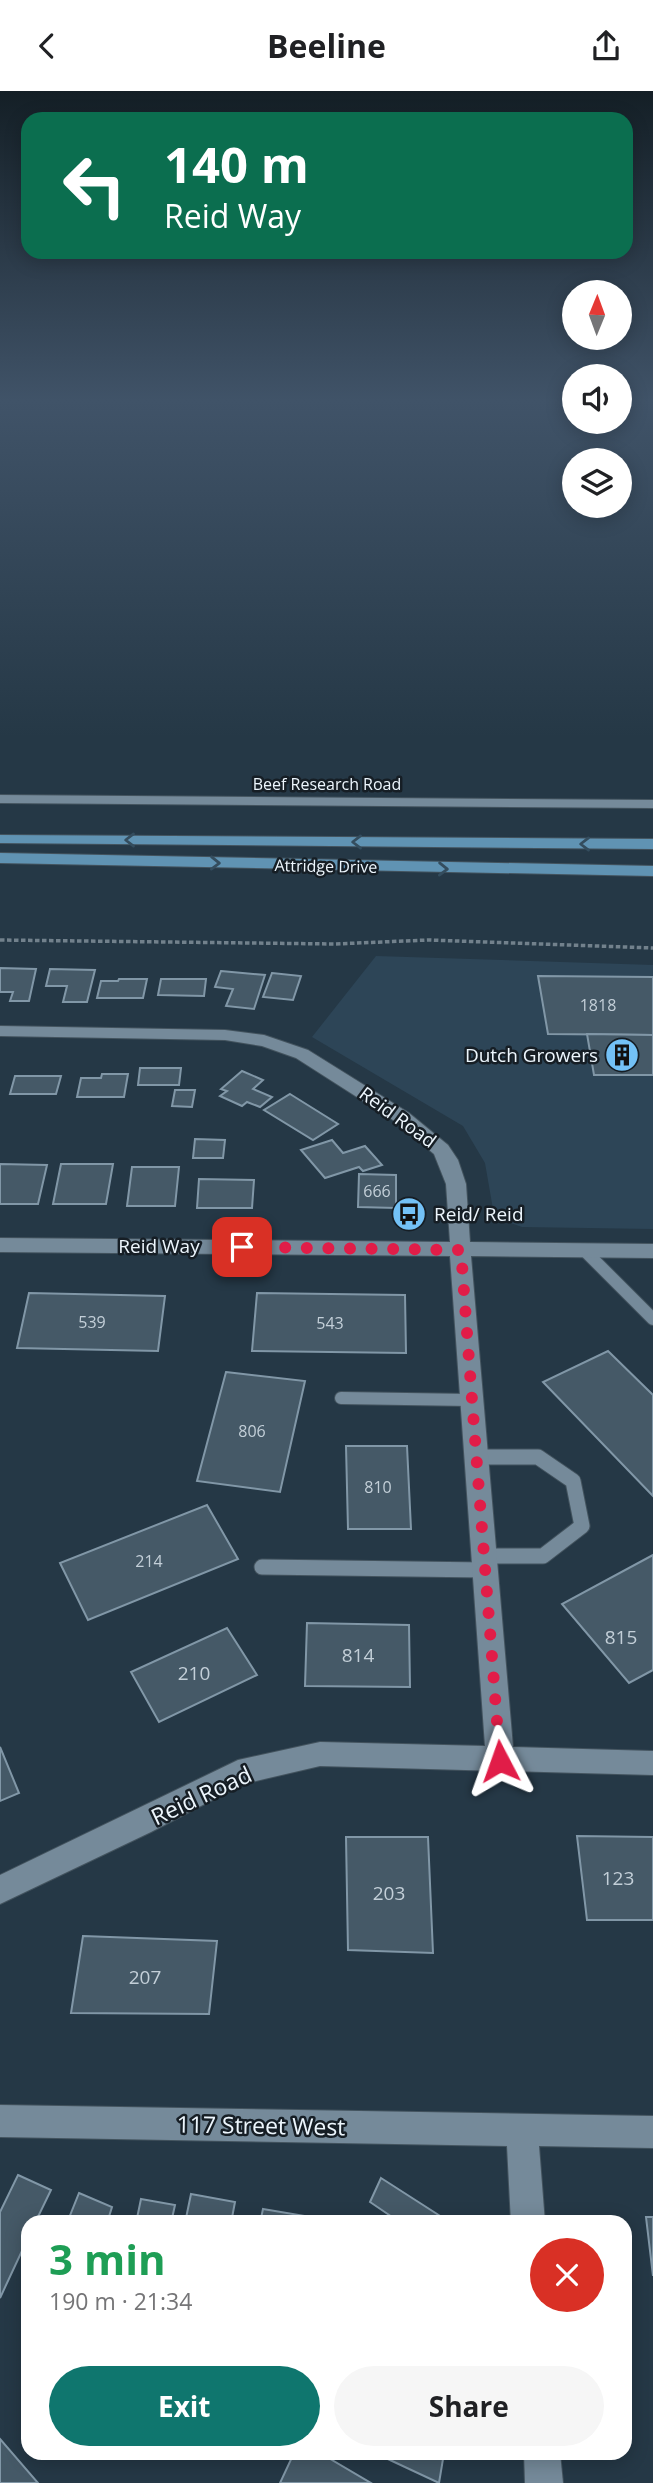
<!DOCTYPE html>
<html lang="en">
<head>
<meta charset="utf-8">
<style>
	body { margin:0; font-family:"Open Sans",sans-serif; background:#f6f6f6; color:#202124; height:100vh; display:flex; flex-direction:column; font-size:26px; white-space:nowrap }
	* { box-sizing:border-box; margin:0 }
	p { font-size:23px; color:#757577 }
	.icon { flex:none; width:38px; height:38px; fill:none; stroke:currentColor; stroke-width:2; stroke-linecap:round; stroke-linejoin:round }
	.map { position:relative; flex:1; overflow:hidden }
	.panel { position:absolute; left:21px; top:2124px; width:611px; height:245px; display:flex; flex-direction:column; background:#fff; border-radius:21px; box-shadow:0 4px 18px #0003 }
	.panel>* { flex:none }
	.banner { position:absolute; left:21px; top:21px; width:612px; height:147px; border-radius:21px; box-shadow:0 4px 18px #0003; background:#0b6e4f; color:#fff; overflow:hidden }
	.needle { width:46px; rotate:1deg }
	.controls { position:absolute; left:562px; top:189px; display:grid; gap:14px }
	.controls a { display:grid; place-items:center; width:70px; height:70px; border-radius:50%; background:#fff; box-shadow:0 4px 18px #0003; font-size:35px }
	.pin { position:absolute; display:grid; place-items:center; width:60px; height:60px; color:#fff; margin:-30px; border-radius:14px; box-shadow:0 4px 10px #0006 }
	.me { position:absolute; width:77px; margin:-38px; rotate:356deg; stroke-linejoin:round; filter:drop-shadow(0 0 5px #0008) }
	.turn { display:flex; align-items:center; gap:24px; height:147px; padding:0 28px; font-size:32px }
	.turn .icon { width:91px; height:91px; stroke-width:2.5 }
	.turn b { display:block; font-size:49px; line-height:60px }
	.round { display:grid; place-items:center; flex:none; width:74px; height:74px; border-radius:37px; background:#f6f6f6 }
	.summary { display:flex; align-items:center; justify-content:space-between; height:119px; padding:0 28px }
	h1 { font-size:42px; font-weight:700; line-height:52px; color:#1e9e55 }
	.primary-button { display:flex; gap:14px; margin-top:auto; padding:14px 28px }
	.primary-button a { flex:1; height:80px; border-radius:42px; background:#0f766e; color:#fff; font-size:28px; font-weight:700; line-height:80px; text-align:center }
	.primary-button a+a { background:#f6f6f6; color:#202124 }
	header { display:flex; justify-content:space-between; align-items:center; height:91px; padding:0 28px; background:#fff; font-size:32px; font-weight:700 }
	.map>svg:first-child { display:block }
	.built { fill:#2d4557 }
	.building { fill:#455967; stroke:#8197a7; stroke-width:2 }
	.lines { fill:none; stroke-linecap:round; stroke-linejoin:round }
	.lane-far1-casing { stroke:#43535e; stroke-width:14 }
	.lane-casing { stroke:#43535e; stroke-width:17 }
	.street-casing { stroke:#43535e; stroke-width:2 }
	.secondary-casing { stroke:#43535e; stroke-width:2 }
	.path { stroke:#72818c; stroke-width:3.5; stroke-dasharray:4.5 2.5; stroke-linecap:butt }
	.lane-far1 { stroke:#758a9a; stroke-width:12 }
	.lane { stroke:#758a9a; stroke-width:15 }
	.street { fill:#758a9a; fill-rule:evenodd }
	.secondary { fill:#6093b3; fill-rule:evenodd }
	.oneway { stroke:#344d5e }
	.route { stroke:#e11d48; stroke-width:12; stroke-dasharray:0 21.6 }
	.labels { text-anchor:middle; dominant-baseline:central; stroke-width:5; stroke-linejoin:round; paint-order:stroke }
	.far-street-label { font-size:16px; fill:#edf6fd; stroke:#161e25 }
	.number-label { font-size:16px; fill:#c3cfd8 }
	.poi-label { font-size:19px; fill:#edf6fd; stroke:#161e25; text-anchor:end }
	.street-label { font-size:19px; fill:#edf6fd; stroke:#161e25 }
	.near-number-label { font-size:19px; fill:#c3cfd8 }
	.near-street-label { font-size:23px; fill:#edf6fd; stroke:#161e25 }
</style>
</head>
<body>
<header><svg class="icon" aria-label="back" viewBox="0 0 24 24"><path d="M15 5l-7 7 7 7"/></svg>Beeline<svg class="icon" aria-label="share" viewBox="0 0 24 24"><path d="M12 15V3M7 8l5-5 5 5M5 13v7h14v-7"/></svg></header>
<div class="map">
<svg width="653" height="2392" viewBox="0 0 653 2392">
	<rect width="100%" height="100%" fill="#253846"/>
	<!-- built -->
	<path class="built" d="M376,865L653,874V1138L522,1136L505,1130L493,1118L485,1072L463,1035L312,946Z"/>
	<!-- building -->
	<g class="building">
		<path d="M0,877L36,878L29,910H10L13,901H0Z"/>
		<path d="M50,878L95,879L87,911H63L67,895H46Z"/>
		<path d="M221,880L265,884L254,918L226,915L233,898L215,896Z"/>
		<path d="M272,882L301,885L293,909L263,906Z"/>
		<path d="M538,885L653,886V944L548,943Z"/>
		<path d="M119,888H147L143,907H97L101,890H118Z"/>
		<path d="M161,888H206L204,905L158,904Z"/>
		<path d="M587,943L653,944V984H594Z"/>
		<path d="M140,977H181L179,994H138Z"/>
		<path d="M242,980L263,989L253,998L272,1006L260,1016L247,1011L242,1015L220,1005L227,1000L221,998Z"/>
		<path d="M102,983H128L124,1006H77L81,987H101Z"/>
		<path d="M15,985H61L56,1003H10Z"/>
		<path d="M175,999H195L192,1016L172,1015Z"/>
		<path d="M290,1003L338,1033L313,1049L264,1019Z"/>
		<path d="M195,1048L225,1049L223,1067H193Z"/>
		<path d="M332,1049L343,1062L365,1055L382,1074L363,1080L359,1076L325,1087L301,1059Z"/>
		<path d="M0,1073L47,1074L38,1113H0Z"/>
		<path d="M61,1073H113L106,1113H53Z"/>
		<path d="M132,1076H179L175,1115H127Z"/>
		<path d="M359,1083L396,1084V1117L358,1116Z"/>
		<path d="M199,1088L254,1089L252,1117H197Z"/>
		<path d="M29,1202L165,1205L158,1260L17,1257Z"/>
		<path d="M257,1202L405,1204L406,1262L252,1260Z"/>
		<path d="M608,1260L653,1304V1405L543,1291Z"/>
		<path d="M226,1281L305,1290L280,1401L197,1390Z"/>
		<path d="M346,1355H407L411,1438H348Z"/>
		<path d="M207,1414L238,1468L88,1529L60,1472Z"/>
		<path d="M653,1464V1579L629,1592L562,1513Z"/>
		<path d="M307,1532L409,1534L410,1596L305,1595Z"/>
		<path d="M227,1537L257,1584L159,1631L131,1581Z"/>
		<path d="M0,1656L19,1702L0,1710Z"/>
		<path d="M577,1745L653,1746V1829H587Z"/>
		<path d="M346,1746H428L433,1862L348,1859Z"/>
		<path d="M83,1845L217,1850L209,1923L71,1922Z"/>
		<path d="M18,2084L51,2099L35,2132H28V2147L0,2207V2121Z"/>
		<path d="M381,2087L451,2132H401L370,2111Z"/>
		<path d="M79,2102L112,2116L107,2132H67Z"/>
		<path d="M191,2103L235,2111L231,2132H185Z"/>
		<path d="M141,2108L175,2114L171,2132H136Z"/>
		<path d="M263,2118L305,2125L304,2132H260Z"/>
		<path d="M646,2126H653V2185Z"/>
		<path d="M0,2348L38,2392H0Z"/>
		<path d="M294,2362H320L371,2392H280Z"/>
		<path d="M375,2362H444L439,2392Z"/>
	</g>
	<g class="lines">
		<!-- lane-far1 casing -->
		<g class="lane-far1-casing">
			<g id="lane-far1">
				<path d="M584,1159L653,1228"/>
				<path d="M341,1307L470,1309"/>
			</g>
		</g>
		<!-- lane casing -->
		<g class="lane-casing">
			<g id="lane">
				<path d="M477,1366H538L573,1390L582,1435L543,1465H484"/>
				<path d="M262,1476L485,1479"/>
			</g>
		</g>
		<!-- street casing -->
		<g class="street-casing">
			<g id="street">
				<path d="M0,704L653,709V717L0,712Z"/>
				<path d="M0,935L225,939L264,944L308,959L409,1022L448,1054L458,1069L466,1093L470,1151L653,1153V1167L471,1165L513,1656L653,1660V1684L320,1675L243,1693L151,1741L0,1813V1784L238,1669L320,1651L485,1655L450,1165L0,1161V1147L450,1151L446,1093L434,1063L396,1031L296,967L262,955L225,949L0,945Z"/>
				<path d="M0,2014L653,2025V2057L539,2055L545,2132H511L507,2055L0,2046Z"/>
				<path d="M524,2362H560L563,2392H525Z"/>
			</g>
		</g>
		<!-- secondary casing -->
		<g class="secondary-casing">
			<g id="secondary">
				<path d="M0,744L653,748V758L0,752Z"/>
				<path d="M0,762L653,775V785L0,772Z"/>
			</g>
		</g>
		<!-- path -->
		<path class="path" d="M0,849L335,853L428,849L653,857"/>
		<!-- lane-far1 -->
		<use href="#lane-far1" class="lane-far1"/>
		<!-- lane -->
		<use href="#lane" class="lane"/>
		<!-- street -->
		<use href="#street" class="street"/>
		<!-- secondary -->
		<use href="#secondary" class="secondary"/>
	</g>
	<!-- one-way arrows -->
	<defs><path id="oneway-chevron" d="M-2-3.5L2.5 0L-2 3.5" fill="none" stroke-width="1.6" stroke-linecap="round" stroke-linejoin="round" transform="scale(1.75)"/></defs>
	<g class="oneway">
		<use href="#oneway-chevron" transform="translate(130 749) rotate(-180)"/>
		<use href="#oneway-chevron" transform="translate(357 751) rotate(-180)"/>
		<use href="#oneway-chevron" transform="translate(585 753) rotate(-180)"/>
		<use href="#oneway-chevron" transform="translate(215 772) rotate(1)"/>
		<use href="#oneway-chevron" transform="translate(443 778) rotate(1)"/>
	</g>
	<!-- sky -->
	<linearGradient id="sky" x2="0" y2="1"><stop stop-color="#141f26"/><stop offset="0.48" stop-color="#405368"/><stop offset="1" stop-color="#405368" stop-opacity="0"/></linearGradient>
	<rect width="653" height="646" fill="url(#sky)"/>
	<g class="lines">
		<!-- route -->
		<path class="route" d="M242,1156L461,1159C473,1329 487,1499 500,1670"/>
	</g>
	<!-- icons -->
	<defs>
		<g id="building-disc" transform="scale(1.75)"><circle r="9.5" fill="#73c1f6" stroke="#161e25"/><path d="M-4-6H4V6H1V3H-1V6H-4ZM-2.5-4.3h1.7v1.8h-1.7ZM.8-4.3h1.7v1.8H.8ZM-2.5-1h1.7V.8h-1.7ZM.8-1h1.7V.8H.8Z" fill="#111"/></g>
		<g id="bus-disc" transform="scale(1.75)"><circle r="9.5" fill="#73c1f6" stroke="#161e25"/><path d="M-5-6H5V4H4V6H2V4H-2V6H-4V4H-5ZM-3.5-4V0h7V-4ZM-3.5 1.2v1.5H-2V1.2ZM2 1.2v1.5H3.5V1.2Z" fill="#111"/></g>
	</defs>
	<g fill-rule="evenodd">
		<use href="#building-disc" x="622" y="964"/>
		<use href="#bus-disc" x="409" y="1123"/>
	</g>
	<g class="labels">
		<!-- far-street labels -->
		<g class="far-street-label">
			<text x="327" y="693">Beef Research Road</text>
			<text transform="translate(326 775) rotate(1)">Attridge Drive</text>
		</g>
		<!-- number labels -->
		<g class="number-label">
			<text x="598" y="914">1818</text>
			<text x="377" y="1100">666</text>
			<text x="92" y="1231">539</text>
			<text x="330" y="1232">543</text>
			<text x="252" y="1340">806</text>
			<text x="378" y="1396">810</text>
			<text x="149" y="1470">214</text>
		</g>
		<!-- poi labels -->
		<g class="poi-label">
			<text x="598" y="964">Dutch Growers</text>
			<text x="434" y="1123" text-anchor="start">Reid/ Reid</text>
		</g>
		<!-- street labels -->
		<g class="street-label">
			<text transform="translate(398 1026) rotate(36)">Reid Road</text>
			<text x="159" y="1155">Reid Way</text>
		</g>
		<!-- near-number labels -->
		<g class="near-number-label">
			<text x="621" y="1546">815</text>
			<text x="358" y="1564">814</text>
			<text x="194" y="1582">210</text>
			<text x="618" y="1787">123</text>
			<text x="389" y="1802">203</text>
			<text x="145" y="1886">207</text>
		</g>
		<!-- near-street labels -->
		<g class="near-street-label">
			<text transform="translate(201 1704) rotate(-25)">Reid Road</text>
			<text transform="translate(261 2034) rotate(1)">117 Street West</text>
		</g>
	</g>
</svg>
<div class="controls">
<a><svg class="needle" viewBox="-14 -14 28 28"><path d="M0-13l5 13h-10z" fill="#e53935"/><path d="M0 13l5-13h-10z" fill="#757577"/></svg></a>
<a><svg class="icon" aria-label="sound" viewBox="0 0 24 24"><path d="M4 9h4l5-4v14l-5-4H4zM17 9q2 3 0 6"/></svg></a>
<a><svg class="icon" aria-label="layers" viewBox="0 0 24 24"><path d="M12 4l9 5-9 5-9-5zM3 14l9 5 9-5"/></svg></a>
</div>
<div class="pin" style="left:242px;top:1156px;background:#d93025"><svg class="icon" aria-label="arrive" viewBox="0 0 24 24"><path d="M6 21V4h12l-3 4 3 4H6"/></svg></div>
<svg class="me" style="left:500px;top:1670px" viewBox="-20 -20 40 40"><path d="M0-17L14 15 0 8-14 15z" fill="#e11d48" stroke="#fff" stroke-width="4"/></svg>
<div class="banner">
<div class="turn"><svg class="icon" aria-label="left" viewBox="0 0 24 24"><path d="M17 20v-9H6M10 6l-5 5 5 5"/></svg><div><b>140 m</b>Reid Way</div></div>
</div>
<section class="panel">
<div class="summary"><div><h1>3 min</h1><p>190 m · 21:34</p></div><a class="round" style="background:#d93025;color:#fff"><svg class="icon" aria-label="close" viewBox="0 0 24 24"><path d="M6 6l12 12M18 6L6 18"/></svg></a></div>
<div class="primary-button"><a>Exit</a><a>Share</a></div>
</section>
</div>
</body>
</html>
